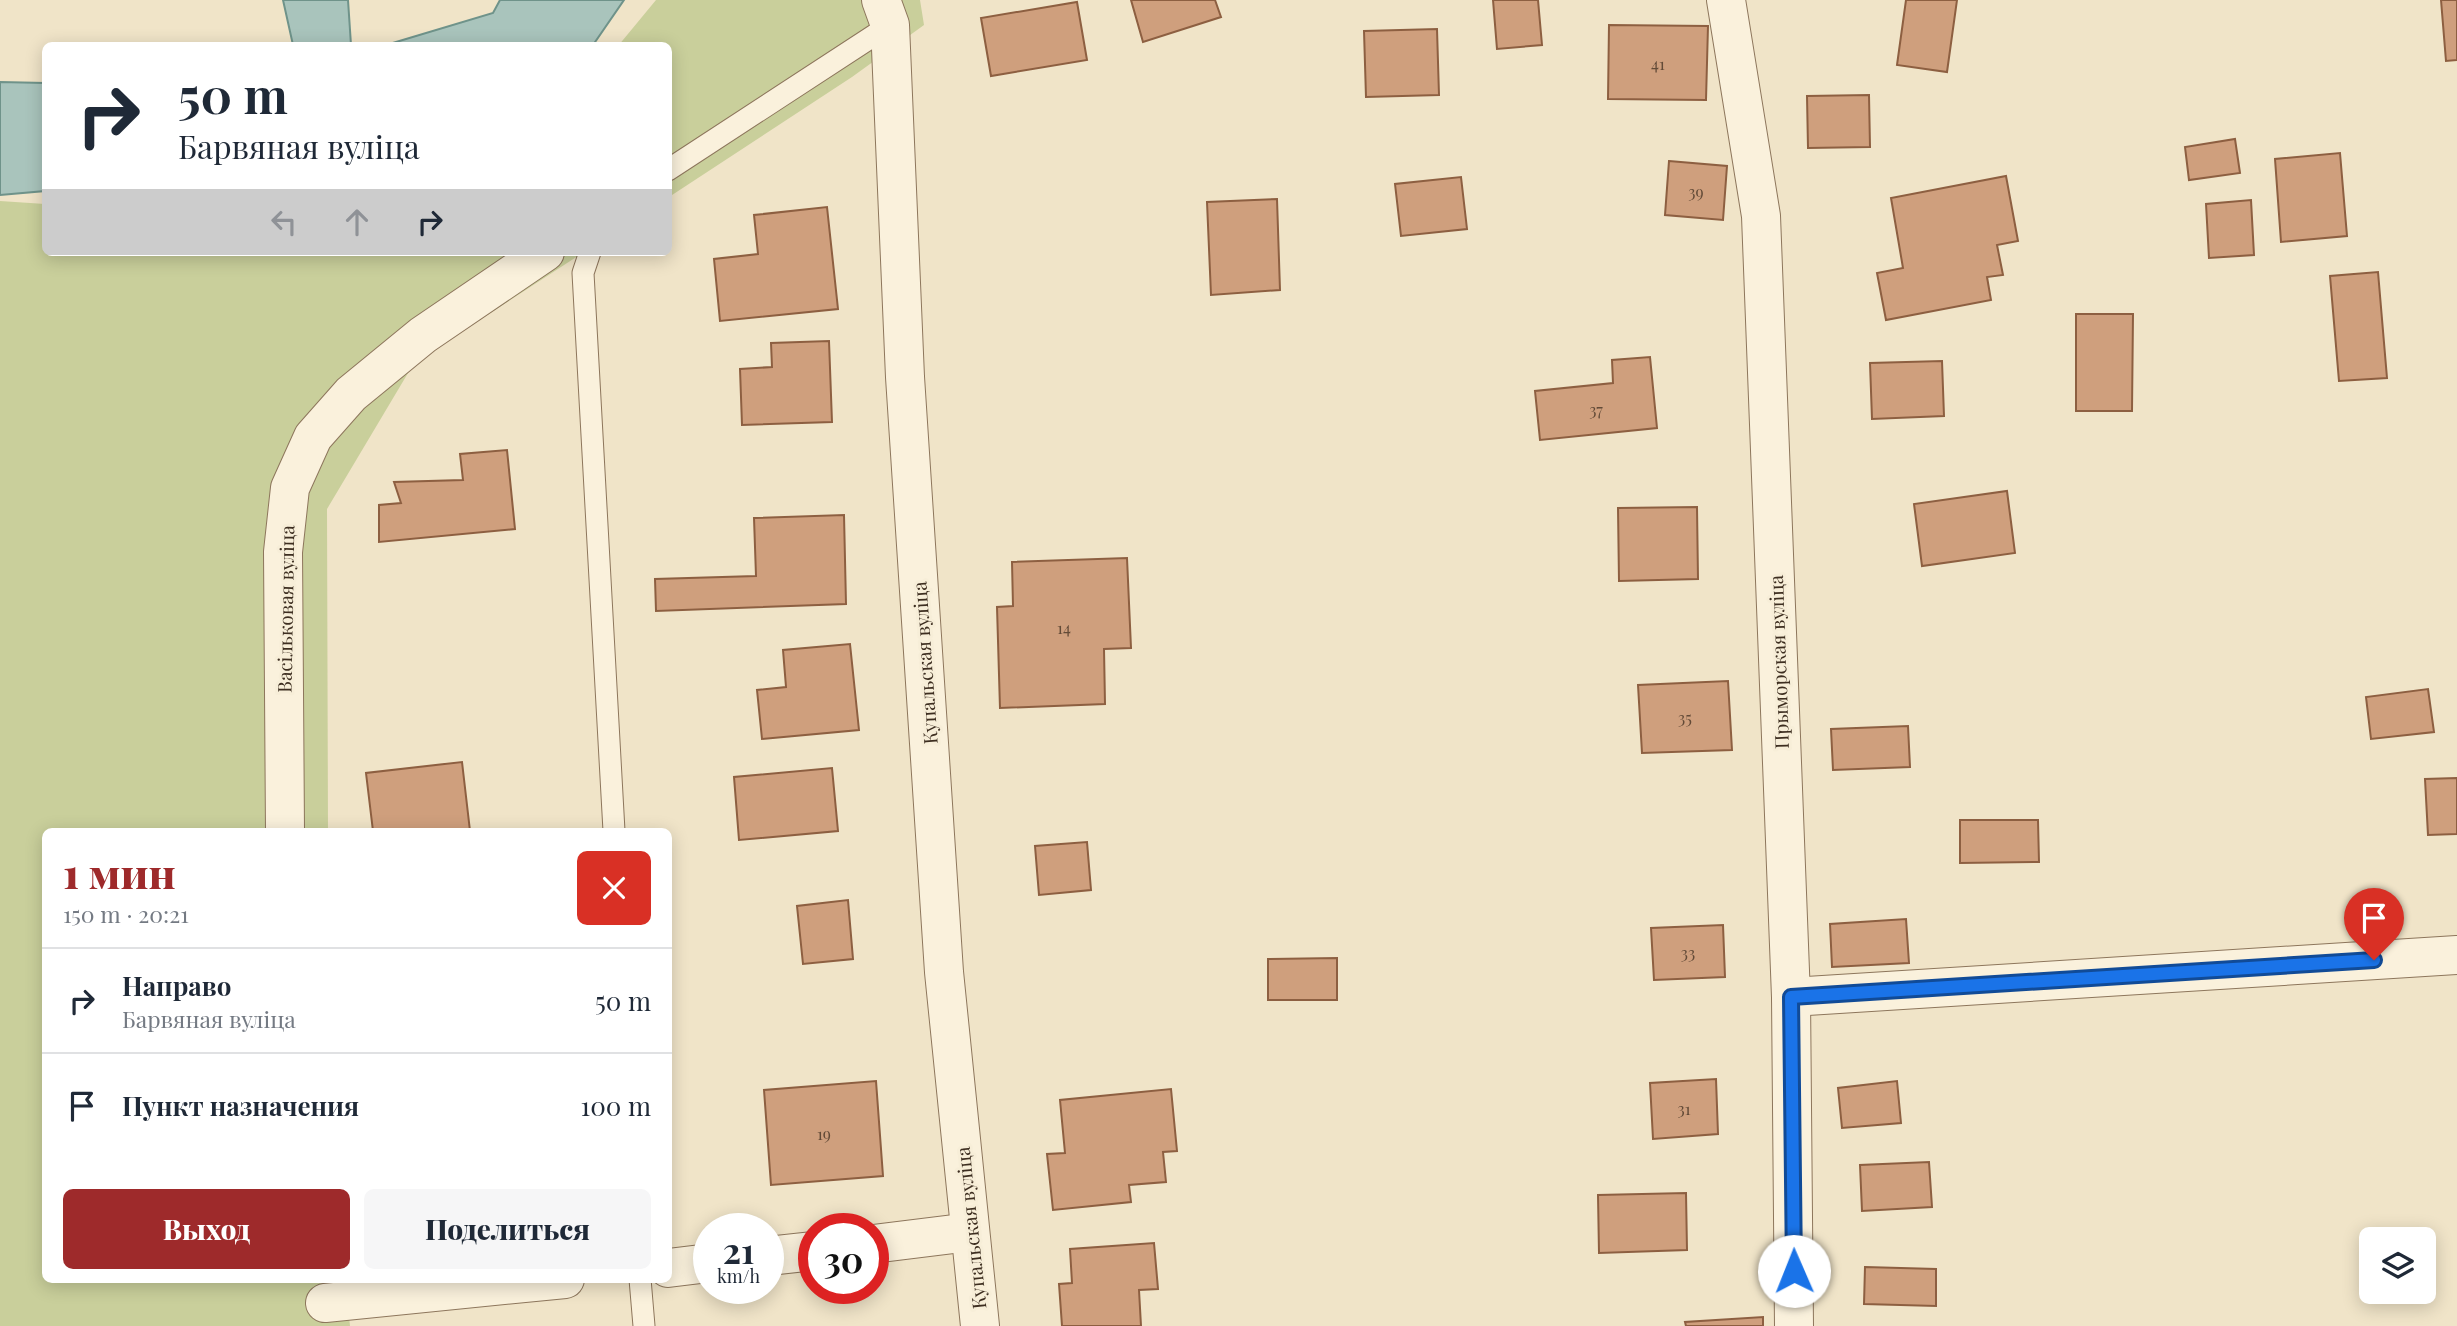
<!DOCTYPE html>
<html lang="ru">
<head>
<meta charset="utf-8">
<style>
	body { margin:0; font-family:"Playfair Display",serif; background:#f6f6f7; color:#1f2937; height:100vh; display:flex; flex-direction:column; font-size:26px; white-space:nowrap }
	* { box-sizing:border-box; margin:0 }
	p { font-size:23px; color:#747a83 }
	.icon { flex:none; width:38px; height:38px; fill:none; stroke:currentColor; stroke-width:2; stroke-linecap:round; stroke-linejoin:round }
	.map { position:relative; flex:1; overflow:hidden }
	.drawer { position:absolute; left:42px; top:828px; width:630px; height:455px; display:flex; flex-direction:column; background:#fff; border-radius:10px; box-shadow:0 4px 18px #0003 }
	.drawer>* { flex:none }
	.hud { position:absolute; left:42px; top:42px; width:630px; height:214px; border-radius:10px; box-shadow:0 4px 18px #0003; background:#fff; color:#1f2937; overflow:hidden }
	.tools { position:absolute; left:2359px; top:1227px; display:grid; gap:14px }
	.tools a { display:grid; place-items:center; width:77px; height:77px; border-radius:10px; background:#fff; box-shadow:0 4px 18px #0003; font-size:35px }
	.speed { position:absolute; left:693px; top:1213px; display:flex; gap:14px; font-size:35px; font-weight:700; text-align:center }
	.speed>* { display:grid; place-content:center; width:91px; height:91px; border-radius:50%; background:#fff; box-shadow:0 4px 18px #0003; line-height:1 }
	.speed small { font-size:18px; font-weight:400 }
	.speed .limit { border:10px solid #d22; background:#fff; color:#111 }
	.pin { position:absolute; display:grid; place-items:center; width:60px; height:60px; color:#fff; margin:-72px -30px; border-radius:50% 50% 50% 0; rotate:-45deg; box-shadow:0 0 7px #0007 }
	.pin .icon { rotate:45deg }
	.me { position:absolute; width:77px; margin:-38px; rotate:359deg; stroke-linejoin:round; filter:drop-shadow(0 0 5px #0008) }
	.turn { display:flex; align-items:center; gap:24px; height:147px; padding:0 21px; font-size:32px }
	.turn .icon { width:91px; height:91px; stroke-width:2.5 }
	.turn b { display:block; font-size:49px; line-height:60px }
	.lanes { display:flex; align-items:center; height:66px; padding:0 21px; background:#0003; justify-content:center; gap:35px; direction:ltr }
	.lanes .off { opacity:.35 }
	.round { display:grid; place-items:center; flex:none; width:74px; height:74px; border-radius:10px; background:#f6f6f7 }
	.head { display:flex; align-items:center; justify-content:space-between; height:119px; padding:0 21px }
	h1 { font-size:42px; font-weight:800; line-height:52px; color:#9e2a2b }
	.cta { display:flex; gap:14px; margin-top:auto; padding:14px 21px }
	.cta a { flex:1; height:80px; border-radius:10px; background:#9e2a2b; color:#fff; font-size:28px; font-weight:800; line-height:80px; text-align:center }
	.cta a+a { background:#f6f6f7; color:#1f2937 }
	ul { padding:0; list-style:none }
	li { display:flex; align-items:center; gap:21px; height:105px; padding:0 21px; border-top:2px solid #e0e1e3 }
	li div { flex:1 }
	li b { display:block; font-size:26px }
	li em { font-style:normal }
	.map>svg:first-child { display:block }
	.green { fill:#c9cf9b }
	.water { fill:#a9c4bc; stroke:#6f938a; stroke-width:2 }
	.building { fill:#cf9f7d; stroke:#8d5f41; stroke-width:2 }
	.lines { fill:none; stroke-linecap:round; stroke-linejoin:round }
	.lane-casing { stroke:#8d765c; stroke-width:23 }
	.street-casing { stroke:#8d765c; stroke-width:40 }
	.lane { stroke:#faf1dc; stroke-width:21 }
	.street { stroke:#faf1dc; stroke-width:38 }
	.route-casing { stroke:#114b97; stroke-width:18 }
	.route { stroke:#1a73e8; stroke-width:12 }
	.labels { text-anchor:middle; dominant-baseline:central; stroke-width:6; stroke-linejoin:round; paint-order:stroke }
	.number-label { font-size:16px; fill:#624a37 }
	.street-label { font-size:19px; fill:#3d2e20; stroke:#f7eed8 }
</style>
</head>
<body>
<div class="map">
<svg width="2457" height="1326" viewBox="0 0 2457 1326">
	<rect width="100%" height="100%" fill="#f0e4c8"/>
	<!-- green -->
	<g class="green">
		<path d="M656,0H920L924,25L852,77L669,197L668,46H618Z"/>
		<path d="M0,201L45,204L46,252H584L414,363L327,509L328,831H46V1279H345L350,1326H0Z"/>
	</g>
	<!-- water -->
	<g class="water">
		<path d="M283,0H348L351,45H293Z"/>
		<path d="M500,0H624L593,45H386L493,13Z"/>
		<path d="M0,82L45,83V191L0,195Z"/>
	</g>
	<!-- building -->
	<g class="building">
		<path d="M1131,0H1215L1221,17L1143,42Z"/>
		<path d="M1493,0H1538L1542,45L1497,49Z"/>
		<path d="M1906,0H1957L1947,72L1897,65Z"/>
		<path d="M2441,0H2457V60L2446,61Z"/>
		<path d="M1077,2L1087,60L991,76L981,18Z"/>
		<path d="M1609,25L1708,26L1706,100L1608,99Z"/>
		<path d="M1437,29L1439,95L1366,97L1364,31Z"/>
		<path d="M1869,95L1870,147L1808,148L1807,96Z"/>
		<path d="M2235,139L2240,173L2189,180L2185,147Z"/>
		<path d="M2340,153L2347,236L2281,242L2275,159Z"/>
		<path d="M1669,161L1727,166L1723,220L1665,215Z"/>
		<path d="M2006,176L2018,241L1997,245L2003,275L1987,277L1991,300L1886,320L1877,273L1903,268L1891,198Z"/>
		<path d="M1461,177L1467,229L1401,236L1395,184Z"/>
		<path d="M1277,199L1280,290L1211,295L1207,202Z"/>
		<path d="M2251,200L2254,255L2209,258L2206,204Z"/>
		<path d="M827,207L838,309L720,321L714,259L758,254L754,215Z"/>
		<path d="M2378,272L2387,378L2339,381L2330,276Z"/>
		<path d="M2076,314H2133L2132,411H2076Z"/>
		<path d="M829,341L832,422L742,425L740,369L772,367L771,343Z"/>
		<path d="M1650,357L1657,428L1540,440L1535,391L1613,383L1612,360Z"/>
		<path d="M1942,361L1944,416L1872,419L1870,363Z"/>
		<path d="M507,450L515,529L379,542V505L401,503L394,482L463,480L460,454Z"/>
		<path d="M2007,491L2015,553L1922,566L1914,504Z"/>
		<path d="M1697,507L1698,579L1619,581L1618,508Z"/>
		<path d="M844,515L846,604L656,611L655,579L756,576L754,518Z"/>
		<path d="M1127,558L1131,648L1104,649L1105,704L1000,708L997,607L1013,606L1012,562Z"/>
		<path d="M850,644L859,730L762,739L757,690L786,687L783,650Z"/>
		<path d="M1728,681L1732,750L1642,753L1638,685Z"/>
		<path d="M2428,689L2434,732L2371,739L2366,697Z"/>
		<path d="M1908,726L1910,767L1833,770L1831,729Z"/>
		<path d="M462,762L470,831H373L366,773Z"/>
		<path d="M832,768L838,831L739,840L734,777Z"/>
		<path d="M2457,778V834L2428,835L2425,779Z"/>
		<path d="M1960,820H2038L2039,862L1960,863Z"/>
		<path d="M1087,842L1091,890L1039,895L1035,846Z"/>
		<path d="M848,900L853,959L803,964L797,906Z"/>
		<path d="M1906,919L1909,963L1832,967L1830,924Z"/>
		<path d="M1723,925L1725,977L1654,980L1651,928Z"/>
		<path d="M1337,958V1000H1268V959Z"/>
		<path d="M1716,1079L1718,1134L1653,1139L1650,1083Z"/>
		<path d="M876,1081L883,1176L771,1185L764,1090Z"/>
		<path d="M1897,1081L1901,1123L1842,1128L1838,1088Z"/>
		<path d="M1171,1089L1177,1151L1163,1152L1166,1182L1129,1185L1131,1202L1053,1210L1047,1154L1065,1153L1060,1100Z"/>
		<path d="M1929,1162L1932,1207L1862,1211L1860,1165Z"/>
		<path d="M1686,1193L1687,1250L1599,1253L1598,1195Z"/>
		<path d="M1154,1243L1158,1289L1139,1290L1141,1326H1062L1059,1284L1072,1283L1070,1249Z"/>
		<path d="M1865,1267L1936,1269V1306L1864,1304Z"/>
		<path d="M1763,1317V1326H1686L1685,1322Z"/>
	</g>
	<g class="lines">
		<!-- lane casing -->
		<g class="lane-casing">
			<g id="lane">
				<path d="M668,170L890,25"/>
				<path d="M590,252L583,273L614,831"/>
				<path d="M640,1279L644,1326"/>
			</g>
		</g>
		<!-- street casing -->
		<g class="street-casing">
			<g id="street">
				<path d="M881,0L890,25L905,377L944,972L980,1326"/>
				<path d="M1726,0L1761,216L1791,997L1794,1326"/>
				<path d="M285,831L283,552L290,488L313,437L351,394L423,335L545,252"/>
				<path d="M1791,997L2457,955"/>
				<path d="M873,1244L970,1232"/>
				<path d="M768,1256L814,1251"/>
				<path d="M668,1268L709,1263"/>
				<path d="M325,1303L565,1279"/>
			</g>
		</g>
		<!-- lane -->
		<use href="#lane" class="lane"/>
		<!-- street -->
		<use href="#street" class="street"/>
	</g>
	<g class="lines">
		<!-- route casing -->
		<g class="route-casing">
			<path id="route" d="M1794,1271L1791,997L2374,960"/>
		</g>
		<!-- route -->
		<use href="#route" class="route"/>
	</g>
	<g class="labels">
		<!-- number labels -->
		<g class="number-label">
			<text x="1658" y="63">41</text>
			<text x="1696" y="191">39</text>
			<text x="1596" y="409">37</text>
			<text x="1064" y="627">14</text>
			<text x="1685" y="717">35</text>
			<text x="1688" y="952">33</text>
			<text x="1684" y="1108">31</text>
			<text x="824" y="1133">19</text>
		</g>
		<!-- street labels -->
		<g class="street-label">
			<text transform="translate(285 609) rotate(-89)">Васільковая вуліца</text>
			<text transform="translate(1778 662) rotate(-92)">Прыморская вуліца</text>
			<text transform="translate(924 663) rotate(-94)">Купальская вуліца</text>
			<text transform="translate(970 1228) rotate(-96)">Купальская вуліца</text>
		</g>
	</g>
</svg>
<div class="tools">
<a><svg class="icon" aria-label="layers" viewBox="0 0 24 24"><path d="M12 4l9 5-9 5-9-5zM3 14l9 5 9-5"/></svg></a>
</div>
<div class="speed"><div>21<small>km/h</small></div><div class="limit">30</div></div>
<div class="pin" style="left:2374px;top:960px;background:#d93025"><svg class="icon" aria-label="arrive" viewBox="0 0 24 24"><path d="M6 21V4h12l-3 4 3 4H6"/></svg></div>
<svg class="me" style="left:1794px;top:1271px" viewBox="-20 -20 40 40"><circle r="19" fill="#fff"/><path d="M0-13L10 11 0 6-10 11z" fill="#1a73e8"/></svg>
<div class="hud">
<div class="turn"><svg class="icon" aria-label="right" viewBox="0 0 24 24"><path d="M7 20v-9h11M14 6l5 5-5 5"/></svg><div><b>50 m</b>Барвяная вуліца</div></div>
<div class="lanes"><svg class="icon off" aria-label="left" viewBox="0 0 24 24"><path d="M17 20v-9H6M10 6l-5 5 5 5"/></svg><svg class="icon off" aria-label="ahead" viewBox="0 0 24 24"><path d="M12 20V5M6 11l6-6 6 6"/></svg><svg class="icon" aria-label="right" viewBox="0 0 24 24"><path d="M7 20v-9h11M14 6l5 5-5 5"/></svg></div>
</div>
<section class="drawer">
<div class="head"><div><h1>1 мин</h1><p>150 m · 20:21</p></div><a class="round" style="background:#d93025;color:#fff"><svg class="icon" aria-label="close" viewBox="0 0 24 24"><path d="M6 6l12 12M18 6L6 18"/></svg></a></div>
<ul>
<li><svg class="icon" aria-label="right" viewBox="0 0 24 24"><path d="M7 20v-9h11M14 6l5 5-5 5"/></svg><div><b>Направо</b><p>Барвяная вуліца</p></div><em>50 m</em></li>
<li><svg class="icon" aria-label="arrive" viewBox="0 0 24 24"><path d="M6 21V4h12l-3 4 3 4H6"/></svg><div><b>Пункт назначения</b></div><em>100 m</em></li>
</ul>
<div class="cta"><a>Выход</a><a>Поделиться</a></div>
</section>
</div>
</body>
</html>
